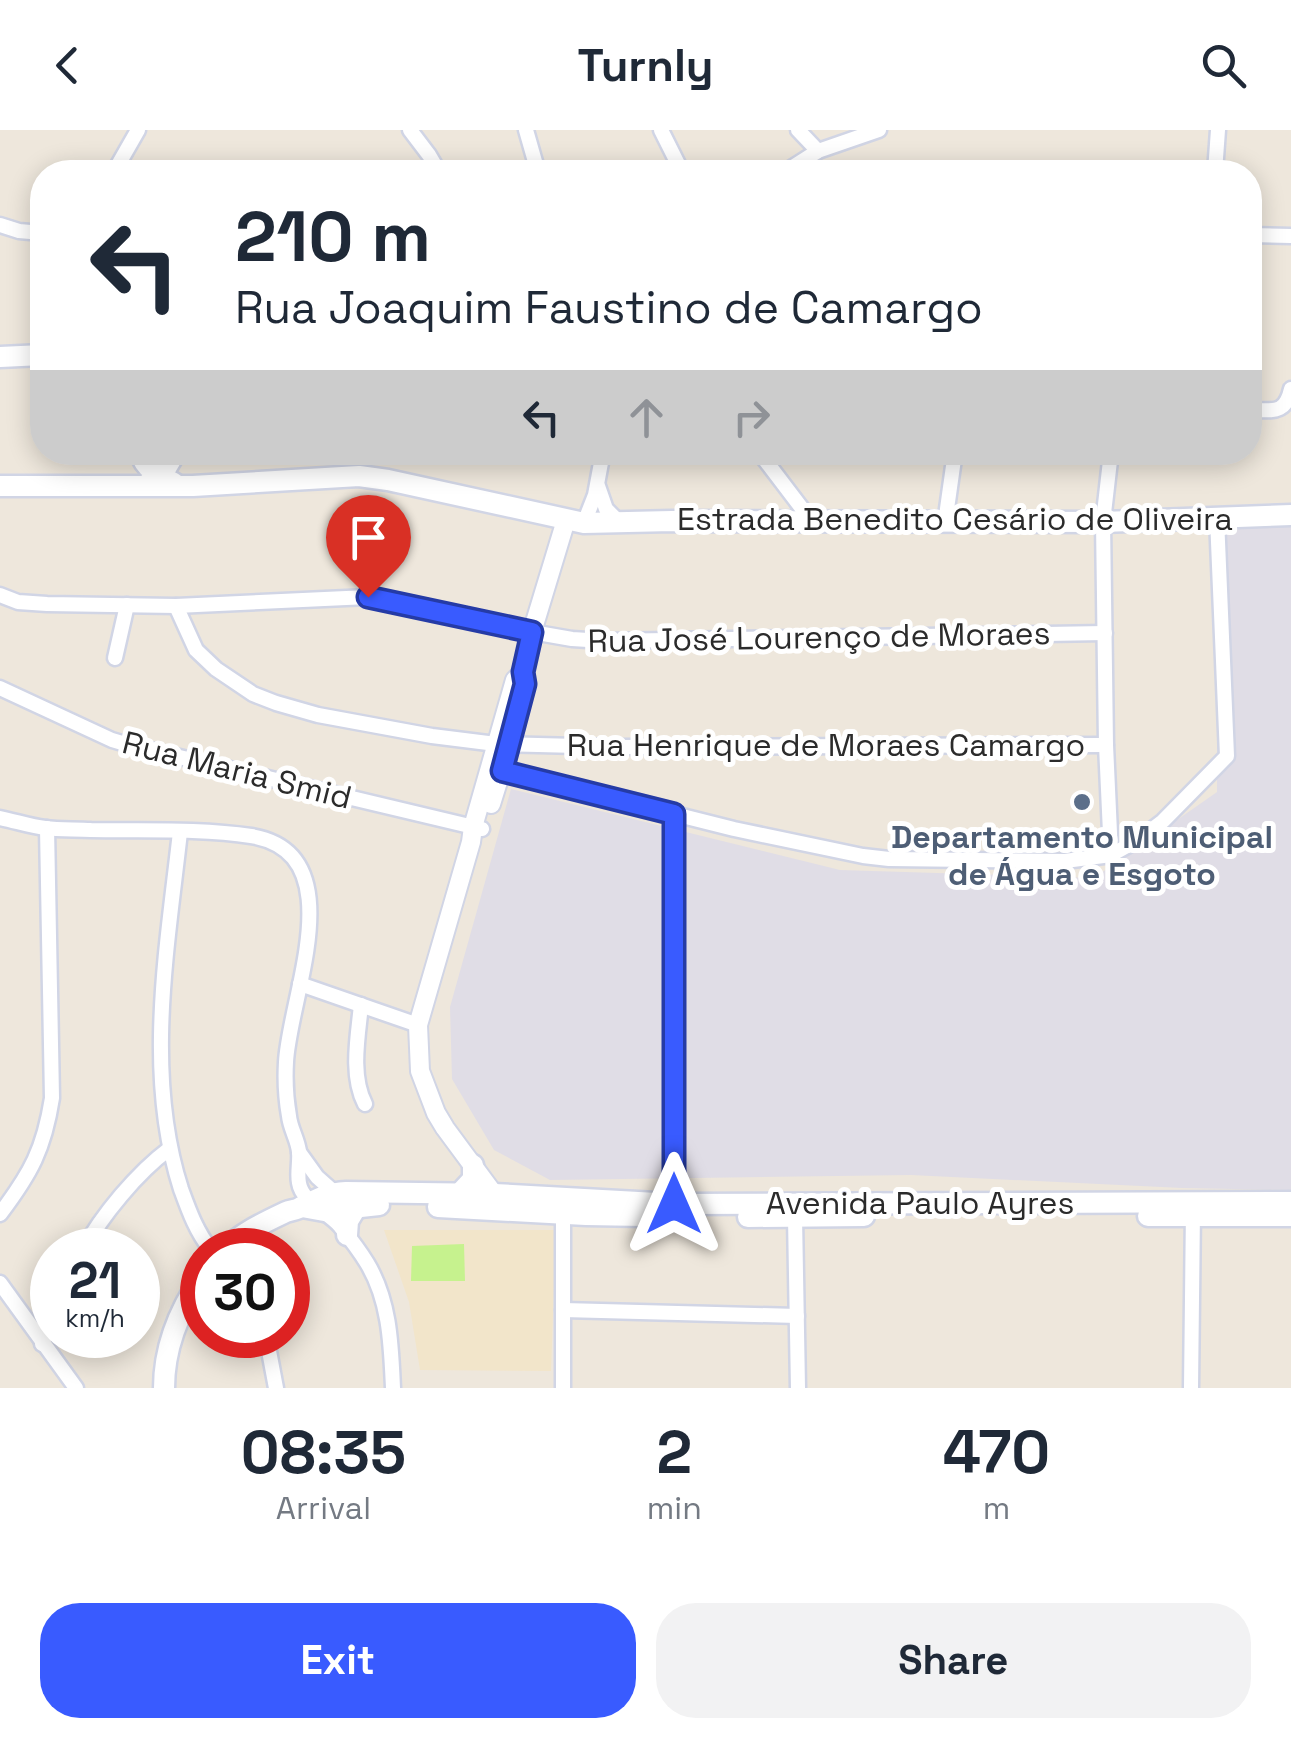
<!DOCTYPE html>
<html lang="en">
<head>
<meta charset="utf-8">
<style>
	body { margin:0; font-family:"Space Grotesk",sans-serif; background:#f2f2f3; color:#1f2937; height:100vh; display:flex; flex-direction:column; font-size:38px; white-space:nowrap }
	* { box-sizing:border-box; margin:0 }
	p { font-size:32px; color:#747a83 }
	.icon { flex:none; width:55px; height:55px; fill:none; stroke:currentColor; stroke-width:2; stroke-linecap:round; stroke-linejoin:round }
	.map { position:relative; height:1258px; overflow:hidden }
	.sheet { display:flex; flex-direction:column; background:#fff; flex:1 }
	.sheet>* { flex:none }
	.hud { position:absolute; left:30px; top:30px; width:1232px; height:305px; border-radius:40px; box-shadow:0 5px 25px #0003; background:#fff; color:#1f2937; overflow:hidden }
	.speed { position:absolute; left:30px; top:1098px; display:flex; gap:20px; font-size:50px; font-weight:700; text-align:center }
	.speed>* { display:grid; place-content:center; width:130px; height:130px; border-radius:50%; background:#fff; box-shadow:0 5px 25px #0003; line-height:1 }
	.speed small { font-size:25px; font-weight:400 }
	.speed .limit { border:15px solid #d22; background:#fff; color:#111 }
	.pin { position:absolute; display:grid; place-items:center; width:85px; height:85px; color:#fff; margin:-102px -42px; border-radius:50% 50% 50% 0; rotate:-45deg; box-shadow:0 0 10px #0007 }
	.pin .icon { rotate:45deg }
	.me { position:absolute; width:110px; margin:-55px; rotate:0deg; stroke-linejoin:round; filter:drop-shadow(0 0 8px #0008) }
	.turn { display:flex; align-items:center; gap:35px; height:210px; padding:0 40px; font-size:45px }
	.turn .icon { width:130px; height:130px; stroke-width:2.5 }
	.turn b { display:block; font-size:70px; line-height:85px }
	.lanes { display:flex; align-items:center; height:95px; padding:0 40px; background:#0003; justify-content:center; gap:50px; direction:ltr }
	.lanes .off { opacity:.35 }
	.eta { display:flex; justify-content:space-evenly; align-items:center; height:170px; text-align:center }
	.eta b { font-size:60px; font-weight:700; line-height:70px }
	.cta { display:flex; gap:20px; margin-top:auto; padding:20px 40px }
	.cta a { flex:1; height:115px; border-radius:40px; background:#395bff; color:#fff; font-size:40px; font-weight:700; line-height:115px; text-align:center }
	.cta a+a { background:#f2f2f3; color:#1f2937 }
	header { display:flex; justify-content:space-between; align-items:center; height:130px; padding:0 40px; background:#fff; font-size:45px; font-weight:700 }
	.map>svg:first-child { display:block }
	.industrial { fill:#e0dde6 }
	.education { fill:#f2e5ca }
	.pitch { fill:#c6f28e }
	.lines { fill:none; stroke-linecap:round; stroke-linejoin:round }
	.minor-casing { stroke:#d1d5e5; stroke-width:19 }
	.tertiary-casing { stroke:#d1d5e5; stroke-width:22 }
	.secondary-casing { stroke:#d1d5e5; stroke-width:25 }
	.minor { stroke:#fff; stroke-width:14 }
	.tertiary { stroke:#fff; stroke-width:18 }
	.secondary { stroke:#fff; stroke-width:20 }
	.route-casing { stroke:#253ba6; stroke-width:25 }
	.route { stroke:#395bff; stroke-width:18 }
	.service-dot { fill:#5c6f8a; stroke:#fff; stroke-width:4 }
	.labels { text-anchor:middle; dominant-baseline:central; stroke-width:10; stroke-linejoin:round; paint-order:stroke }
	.street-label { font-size:32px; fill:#2b2b2b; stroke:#fff }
	.service-label { font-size:32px; font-weight:bold; fill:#4e5e75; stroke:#fff }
</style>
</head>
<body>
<header><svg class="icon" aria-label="back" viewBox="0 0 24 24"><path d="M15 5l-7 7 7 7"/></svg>Turnly<svg class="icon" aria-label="search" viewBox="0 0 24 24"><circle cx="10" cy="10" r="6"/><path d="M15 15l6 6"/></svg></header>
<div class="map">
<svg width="1291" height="1258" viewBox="0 0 1291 1258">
	<rect width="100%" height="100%" fill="#eee7dc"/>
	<!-- industrial -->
	<path class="industrial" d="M1291,392V1060L1182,1058L911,1045L550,1050L494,1020L452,949L450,877L511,659L840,740L1094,748L1217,662V395Z"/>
	<!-- education -->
	<path class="education" d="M384,1100H556L551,1241L420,1240L409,1172Z"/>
	<!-- pitch -->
	<path class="pitch" d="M464,1114L465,1151H411L412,1116Z"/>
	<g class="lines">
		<!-- minor casing -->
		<g class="minor-casing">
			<g id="minor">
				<path d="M410,0L429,25L439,42"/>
				<path d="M526,0L538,42"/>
				<path d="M661,0L682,42"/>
				<path d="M798,0L818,21"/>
				<path d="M114,42L138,0"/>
				<path d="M785,42L818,21L879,0"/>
				<path d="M1215,42L1218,0"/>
				<path d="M0,95L19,101L42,103"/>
				<path d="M1250,105L1291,106"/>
				<path d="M1250,280C1273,280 1285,285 1291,259"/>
				<path d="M759,322L813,393"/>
				<path d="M598,356L606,379L620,393"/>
				<path d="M584,393L595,365L603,322"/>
				<path d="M945,393L955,322"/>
				<path d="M0,465L18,472L47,474L176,476L368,467L532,502L572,509L604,511L1105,503"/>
				<path d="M176,476L196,520L216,539L253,564L276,573L318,585L432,606L496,614L618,617L1106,615"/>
				<path d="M115,528L127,475"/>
				<path d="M0,558L112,610L129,615L482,699"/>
				<path d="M495,639L734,699L863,726L889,729L1065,731L1111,725L1138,710L1163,691L1227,626L1217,388"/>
				<path d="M674,683V1074"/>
				<path d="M0,688C15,691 30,696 45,698C60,700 75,699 91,700C142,701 200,698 251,706C355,723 289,867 286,932C285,949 286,969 289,986C290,998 298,1010 299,1022C300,1032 297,1043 299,1053C302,1072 328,1082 340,1096C349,1107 359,1120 367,1133C390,1171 391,1215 393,1258"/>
				<path d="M180,702C167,819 144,944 181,1059C189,1081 196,1101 211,1120"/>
				<path d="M1111,725L1106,615L1103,392L1111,322"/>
				<path d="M300,854L418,895"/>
				<path d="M361,875C358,906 350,945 365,974"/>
				<path d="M299,1022L317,1047L335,1063L338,1069"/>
				<path d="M0,1084C31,1043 44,1019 52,968L47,698"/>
				<path d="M795,1087L798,1258"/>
				<path d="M83,1120C102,1085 137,1043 169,1019"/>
				<path d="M0,1153L76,1258"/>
				<path d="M563,1180L797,1186"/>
				<path d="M266,1205L276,1258"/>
				<path d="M42,1214L52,1189"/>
				<path d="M563,1258V1079"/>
				<path d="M1191,1258L1193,1079"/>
			</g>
		</g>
		<!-- tertiary casing -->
		<g class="tertiary-casing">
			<g id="tertiary">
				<path d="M491,674L515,597L525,553L523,542L532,502L566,390"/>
				<path d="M499,1071L445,998L436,983L420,941L418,895L471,712L473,697L515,550L523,542"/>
			</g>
		</g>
		<!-- secondary casing -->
		<g class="secondary-casing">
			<g id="secondary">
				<path d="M0,227L42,225"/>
				<path d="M140,322C144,339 159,346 174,353"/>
				<path d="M150,351L165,340L175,323"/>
				<path d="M0,356H193L359,346L388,350L584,393L672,391L1103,392L1291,385"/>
				<path d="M459,1064L473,1049V1035"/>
				<path d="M302,1077L324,1081L379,1075"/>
				<path d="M438,1077L586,1085L644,1086"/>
				<path d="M1148,1086H1291"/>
				<path d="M748,1087L864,1086"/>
				<path d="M347,1105L348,1091L357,1076"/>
				<path d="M225,1120C241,1103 265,1092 286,1082C291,1080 297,1080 301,1077C317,1069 328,1063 346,1062L494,1064L674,1074L1291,1072"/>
				<path d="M164,1258C164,1218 180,1179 202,1147"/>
			</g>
		</g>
		<!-- minor -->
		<use href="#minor" class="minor"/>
		<!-- tertiary -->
		<use href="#tertiary" class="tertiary"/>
		<!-- secondary -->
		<use href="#secondary" class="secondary"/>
	</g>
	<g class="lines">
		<!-- route casing -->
		<g class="route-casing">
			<path id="route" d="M368,467L532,502L523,542L525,554L502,641L674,684V1074"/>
		</g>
		<!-- route -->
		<use href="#route" class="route"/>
	</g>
	<!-- markers -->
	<circle class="service-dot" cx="1082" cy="672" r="10"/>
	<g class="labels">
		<!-- street labels -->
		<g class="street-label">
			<text x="955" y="389">Estrada Benedito Cesário de Oliveira</text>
			<text transform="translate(819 507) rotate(-1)">Rua José Lourenço de Moraes</text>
			<text x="826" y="615">Rua Henrique de Moraes Camargo</text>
			<text transform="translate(237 640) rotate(14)">Rua Maria Smid</text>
			<text x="920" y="1073">Avenida Paulo Ayres</text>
		</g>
		<!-- service labels -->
		<g class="service-label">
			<text x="1082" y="707">Departamento Municipal<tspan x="1082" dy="37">de Água e Esgoto</tspan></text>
		</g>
	</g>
</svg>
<div class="speed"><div>21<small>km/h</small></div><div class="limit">30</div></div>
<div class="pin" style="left:368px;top:467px;background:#d93025"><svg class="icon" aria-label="arrive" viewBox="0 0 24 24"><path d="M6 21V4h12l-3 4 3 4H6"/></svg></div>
<svg class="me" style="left:674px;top:1074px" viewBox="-20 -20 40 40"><path d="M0-17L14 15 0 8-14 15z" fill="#395bff" stroke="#fff" stroke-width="4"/></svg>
<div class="hud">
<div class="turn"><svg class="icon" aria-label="left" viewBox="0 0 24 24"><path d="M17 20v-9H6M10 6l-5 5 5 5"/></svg><div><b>210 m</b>Rua Joaquim Faustino de Camargo</div></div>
<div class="lanes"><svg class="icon" aria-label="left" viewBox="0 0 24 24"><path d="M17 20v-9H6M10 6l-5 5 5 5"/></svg><svg class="icon off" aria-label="ahead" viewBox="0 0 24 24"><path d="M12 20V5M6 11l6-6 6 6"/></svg><svg class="icon off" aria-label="right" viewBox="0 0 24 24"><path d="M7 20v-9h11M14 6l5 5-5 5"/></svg></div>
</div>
</div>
<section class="sheet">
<div class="eta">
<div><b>08:35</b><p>Arrival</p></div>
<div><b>2</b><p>min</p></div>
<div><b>470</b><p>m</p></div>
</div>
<div class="cta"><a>Exit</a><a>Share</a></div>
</section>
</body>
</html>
